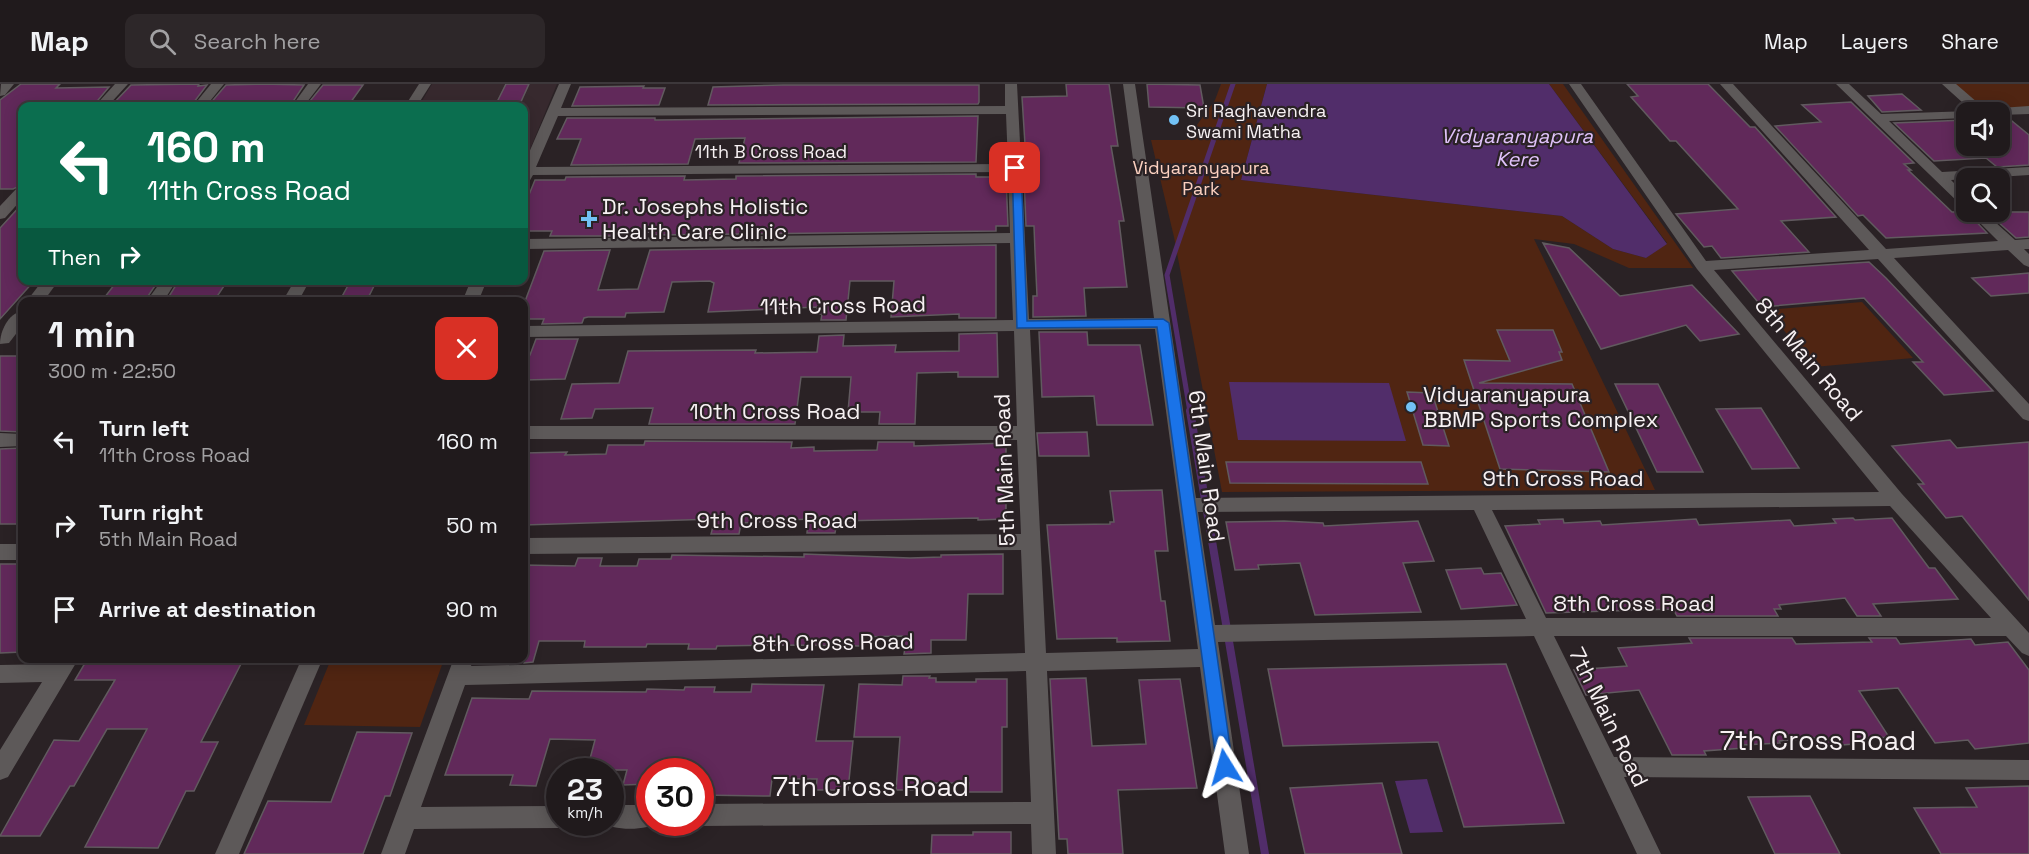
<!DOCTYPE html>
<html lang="en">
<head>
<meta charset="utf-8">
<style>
	body { margin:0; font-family:"Space Grotesk",sans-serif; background:#2d2729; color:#f1f3f6; height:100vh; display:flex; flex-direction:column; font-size:22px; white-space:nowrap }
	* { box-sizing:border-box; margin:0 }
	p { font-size:20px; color:#a2a1a3 }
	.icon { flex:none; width:33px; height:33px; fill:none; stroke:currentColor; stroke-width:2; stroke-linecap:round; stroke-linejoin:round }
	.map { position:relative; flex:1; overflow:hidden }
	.details { position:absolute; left:18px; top:213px; width:510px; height:366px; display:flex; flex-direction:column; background:#201a1c; border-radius:12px; box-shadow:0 3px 15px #0003,0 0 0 2px #3d383b }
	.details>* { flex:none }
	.hud { position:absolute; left:18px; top:18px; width:510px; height:183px; border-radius:12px; box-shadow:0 3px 15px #0003,0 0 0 2px #3d383b; background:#0b6e4f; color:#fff; overflow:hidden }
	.controls { position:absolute; left:1956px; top:18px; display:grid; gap:12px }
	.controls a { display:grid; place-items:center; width:54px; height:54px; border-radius:12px; background:#201a1c; box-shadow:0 3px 15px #0003,0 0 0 2px #3d383b; font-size:30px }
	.speed { position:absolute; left:546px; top:674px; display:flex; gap:12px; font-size:30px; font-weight:700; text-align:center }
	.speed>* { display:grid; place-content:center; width:78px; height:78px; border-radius:50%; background:#201a1c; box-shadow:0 3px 15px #0003,0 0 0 2px #3d383b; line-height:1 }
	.speed small { font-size:15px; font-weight:400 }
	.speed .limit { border:9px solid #d22; background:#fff; color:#111 }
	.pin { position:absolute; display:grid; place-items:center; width:51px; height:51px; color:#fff; margin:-26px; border-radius:12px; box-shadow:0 3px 9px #0006 }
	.me { position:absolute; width:66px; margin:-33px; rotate:352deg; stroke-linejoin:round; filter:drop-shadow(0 0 4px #0008) }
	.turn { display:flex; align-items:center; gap:21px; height:126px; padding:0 30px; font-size:27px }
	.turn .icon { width:78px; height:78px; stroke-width:2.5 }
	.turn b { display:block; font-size:42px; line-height:51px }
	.then { display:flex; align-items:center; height:57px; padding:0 30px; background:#0003; gap:12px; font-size:22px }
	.round { display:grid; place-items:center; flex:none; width:63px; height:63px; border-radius:12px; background:#2d2729 }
	.summary { display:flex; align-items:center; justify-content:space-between; height:102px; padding:0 30px }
	h1 { font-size:36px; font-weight:600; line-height:45px }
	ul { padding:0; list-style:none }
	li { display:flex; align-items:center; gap:18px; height:84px; padding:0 30px }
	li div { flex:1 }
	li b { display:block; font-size:22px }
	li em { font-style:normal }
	header { display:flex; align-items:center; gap:36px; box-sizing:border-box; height:84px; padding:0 30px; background:#201a1c; border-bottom:2px solid #3d383b }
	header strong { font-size:28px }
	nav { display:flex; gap:33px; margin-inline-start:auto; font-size:21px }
	.search { width:420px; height:54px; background:#2d2729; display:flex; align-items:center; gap:15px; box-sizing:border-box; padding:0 21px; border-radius:12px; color:#a2a1a3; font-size:22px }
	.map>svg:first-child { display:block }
	.built { fill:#37292e }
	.green { fill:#502512 }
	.water { fill:#512d6a }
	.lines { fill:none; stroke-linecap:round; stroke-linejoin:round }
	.stream-far1 { stroke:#512d6a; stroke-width:5 }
	.stream { stroke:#512d6a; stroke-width:8 }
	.building { fill:#61295a; stroke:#615a5f; stroke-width:1.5 }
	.minor { fill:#5d5959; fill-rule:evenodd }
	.route { fill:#1a73e8; stroke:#114b97; stroke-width:1.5 }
	.poi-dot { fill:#72c1f5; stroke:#2a2225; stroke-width:2 }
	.labels { text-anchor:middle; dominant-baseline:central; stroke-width:4.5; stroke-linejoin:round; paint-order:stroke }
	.far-poi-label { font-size:18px; fill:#f7f1f3; stroke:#2a2225; text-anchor:start }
	.far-street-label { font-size:18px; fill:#f7f1f3; stroke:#2a2225 }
	.far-park-label { font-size:18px; fill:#fcd1c0; stroke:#2a2225 }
	.far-water-label { font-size:20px; font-style:italic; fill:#e1c3fb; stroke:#2a2225 }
	.poi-label { font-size:22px; fill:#f7f1f3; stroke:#2a2225; text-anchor:start }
	.street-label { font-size:22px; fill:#f7f1f3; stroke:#2a2225 }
	.near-street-label { font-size:27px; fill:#f7f1f3; stroke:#2a2225 }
</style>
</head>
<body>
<header>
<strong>Map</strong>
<div class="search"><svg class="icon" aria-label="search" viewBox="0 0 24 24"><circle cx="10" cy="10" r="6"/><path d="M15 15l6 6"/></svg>Search here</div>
<nav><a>Map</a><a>Layers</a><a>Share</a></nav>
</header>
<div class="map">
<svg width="2029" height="770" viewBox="0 0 2029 770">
	<rect width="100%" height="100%" fill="#2a2225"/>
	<!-- built -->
	<path class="built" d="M432,0H557L524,80V22H419Z"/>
	<!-- green -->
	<g class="green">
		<path d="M1221,0H1267L1241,96L1562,132L1613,165L1646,174L1667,159L1549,0H1563L1693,184H1629L1574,160L1534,155L1655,406L1222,408L1174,153L1151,56H1186L1215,16Z"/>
		<path d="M1952,0H2029V23L1982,26Z"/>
		<path d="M1862,218L1913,274L1814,283L1767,226Z"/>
		<path d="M331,575V574L444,575L420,643L304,641Z"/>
	</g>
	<!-- water -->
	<g class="water">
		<path d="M1267,0H1549L1667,160L1646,174L1613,165L1562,132L1241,96Z"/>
		<path d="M1229,298L1389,299L1406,357L1238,356Z"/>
		<path d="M1427,695L1443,748L1410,749L1395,697Z"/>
	</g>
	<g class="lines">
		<!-- stream-far1 -->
		<path class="stream-far1" d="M1190,328L1167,191L1233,0"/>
		<!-- stream -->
		<path class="stream" d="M1190,327L1265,770"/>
	</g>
	<!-- building -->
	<g class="building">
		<path d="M21,0H60L56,4L109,3L93,22H22V101L13,105H0V16Z"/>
		<path d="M199,0L198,2L207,1L191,22H111L131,1Z"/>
		<path d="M262,0L304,1L290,22H208L226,1Z"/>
		<path d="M506,0H529L519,22H495Z"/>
		<path d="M1066,0H1109L1118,62H1111L1124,137H1119L1127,203L1084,204L1086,232L1033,233V212H1037L1035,168L1034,142H1026L1024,92H1027L1022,13L1067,12Z"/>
		<path d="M1147,0L1200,1L1204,24L1149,23Z"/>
		<path d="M1627,0H1708L1750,43H1755L1836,133L1781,137L1809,168L1721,174L1712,162L1704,163L1676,130L1738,125L1676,57H1670L1631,13L1638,12Z"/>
		<path d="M323,1H363L348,22H306Z"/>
		<path d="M783,1H979V18L978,20L708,21L713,3Z"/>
		<path d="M644,2L643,4H665L659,21L572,22L580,3Z"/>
		<path d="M1902,10L1921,26L1882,28L1868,12Z"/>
		<path d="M1851,18L1914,79L1904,80L1911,86H1908L1952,128H1967L1987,149L1886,154L1863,131L1858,132L1775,42L1821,38L1802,21Z"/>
		<path d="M978,32L976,78L739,79L745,54L695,55L688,80L571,81L581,55H557L567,34H655V36Z"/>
		<path d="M2000,33H2007L2029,51V81L1997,83L1986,74L1934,77L1894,39L1966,36V62H2000Z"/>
		<path d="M976,90V93H1006L1008,142H996V147L654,151L655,148L616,149L615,152H550L552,147H524V123L535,96H565L566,93L685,92L684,96L736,95V92Z"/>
		<path d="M22,120V196H35L0,235V144Z"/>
		<path d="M1987,128H2029V153L2016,154Z"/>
		<path d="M1543,159L1569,164L1620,212L1692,201L1739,250L1700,257L1686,241L1601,265Z"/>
		<path d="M996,161V234H959V230L891,233L894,197H850L846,236H821L822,230H816L817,223L708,228L714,199L710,197L672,198L664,228L626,229L625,233H588L584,234L582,239L542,240L544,235H524V220L544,167L610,166L598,206L638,205L650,166Z"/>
		<path d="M1869,178L1886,194L1993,307L1944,311L1913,278H1923L1864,214L1762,223L1732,187Z"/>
		<path d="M2029,189V209L1991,212L1972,194Z"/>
		<path d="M118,196H159L146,215H133L131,218H101Z"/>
		<path d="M179,196H228L216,214H168Z"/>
		<path d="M351,196H377L366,218H339Z"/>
		<path d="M1497,246H1553L1562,268H1559L1562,276L1479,299L1572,300L1609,388L1500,385L1464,276L1510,277Z"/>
		<path d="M1039,248H1087L1088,261H1140L1153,341H1097L1094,312L1042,313Z"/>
		<path d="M997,249L998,293H958V288L917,289L915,340H879L880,328H848L851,293H801L795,340H649L653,324L595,325L592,334L561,335L572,300L619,299L628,267L756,266L755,269L817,268L819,252L844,251L843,262L896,261L895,268L959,267V250Z"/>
		<path d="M536,255H578L565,295L524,296V271H530Z"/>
		<path d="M0,272H22V348L0,347Z"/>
		<path d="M1615,300H1658L1703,388H1657Z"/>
		<path d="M1407,308L1432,309L1449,362L1423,361Z"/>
		<path d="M1761,324L1799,384L1752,385L1716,325Z"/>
		<path d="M1087,348L1089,372H1039L1037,349Z"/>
		<path d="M1950,356L1957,364L2029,358V516L1962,432L1946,434L1918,400H1924L1892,362Z"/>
		<path d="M645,357L792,358L791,364L814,363V367L877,366L878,358H914V362L1006,359V435L978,436V434L837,437L835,449H807L808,435L741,439L739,450H711L715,435L524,441V369L567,368L565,371L606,370L608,361H644Z"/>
		<path d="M22,364V440H0V365Z"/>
		<path d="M1226,378H1421L1428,400L1230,399Z"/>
		<path d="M1162,406L1168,467H1155L1161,517H1165L1170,557L1117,558V554L1057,555L1047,441L1110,440V438H1114L1110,407Z"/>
		<path d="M1853,434L1855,436L1892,434L1929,484H1935L1958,515L1873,520L1881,532H1857L1845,514L1779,521L1781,525H1774L1778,532H1677L1673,525L1546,529L1505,442L1540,440L1538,436L1563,435L1564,439L1600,437L1602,441L1696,435L1699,441L1790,436L1794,442L1836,439L1833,435Z"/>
		<path d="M1284,437L1323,439L1324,442L1418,437L1434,477L1403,479L1421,528L1315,531L1300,479L1258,481L1259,485L1235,486L1226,438Z"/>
		<path d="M804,470L910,474L941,473V471L1003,470V510H968L966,556H931V569L904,570L905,564H902V552L861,553L860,562L790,561L717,562L716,565H688L689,560H647L646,563H584L585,557H539L533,578L524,579V481L575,482L578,474H602L600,482H637L639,475H671L672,471L804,473Z"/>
		<path d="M0,480H22V568L0,569Z"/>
		<path d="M1481,484L1484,490L1501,489L1517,521L1461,525L1446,486Z"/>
		<path d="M1689,554H1792L1796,560L1872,558L1869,554H1896L1900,560L1971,555L1975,561L2008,558L2029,586V659L1975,665L1968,656L1935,659L1898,604L1859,607L1889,653L1852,656L1854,660L1828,662L1823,653L1779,657L1780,659L1743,661L1744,664L1704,667L1706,671H1672L1639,606L1586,611L1574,586L1627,582L1618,564L1692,559Z"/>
		<path d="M88,574H244L201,658H218L194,707H186L158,764L85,763L147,645H107L74,702H70L40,752H0L54,656L79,657L115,596H75Z"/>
		<path d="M1506,580L1564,739L1464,743L1438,658L1283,662L1268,585Z"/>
		<path d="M903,592H930L929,594H936V598H976V595H1007V643H1002V708H968L969,699H925V706H896L900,653H854L859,600L902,601Z"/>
		<path d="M1086,594L1092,662L1146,660L1139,596L1180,595L1197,704L1118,706L1123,770H1068L1067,755H1059L1050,595Z"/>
		<path d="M752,600L824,601L816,657H853L848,706H816L817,695H772L770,712L700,711V687H650V700L623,701L627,686H587L595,656L550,655L536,702L510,701L513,691H445L472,614L529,615L532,607L646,608L647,605L684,606L685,603H715L714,608H751Z"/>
		<path d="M357,648L412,649L390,712H385L363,770H244L268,717L331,718Z"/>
		<path d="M1382,699L1402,770H1305L1290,704Z"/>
		<path d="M2029,702V770H1941L1914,724L1977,723L1966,704Z"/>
		<path d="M1810,712L1840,770H1775L1748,713Z"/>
		<path d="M973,748H1011V770H931L932,751H973Z"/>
	</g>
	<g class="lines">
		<!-- minor -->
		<g class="minor">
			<path d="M14,0L5,11L0,12L1,0Z"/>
			<path d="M115,0H128L108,22H95Z"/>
			<path d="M211,0H224L206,22H193Z"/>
			<path d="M308,0H321L304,22H292Z"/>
			<path d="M419,0H431L417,22H405Z"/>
			<path d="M559,0H571L561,24L1005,22V0H1017L1029,235L1154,234L1123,0H1135L1196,414L1879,408L1697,185L1569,0H1581L1706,177L1869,166L1720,0H1733L1886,165L1998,157L1969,128H1984L2015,156L2029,155V165H2024L2029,170V183L2024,181L2008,166L1894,174L2029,320V337L2023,335L1878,175L1714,186L1902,410L2029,549V572L2022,569L2006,552H1554L1614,673L2029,676V696L1624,693L1661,770H1637L1534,552L1218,558L1249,770H1225L1200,583L1047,587L1056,770H1032L1031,740L700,742L692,738H700V720L1031,718L1026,587L465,601L421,723L560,722V738H569L568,741L560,744L414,745L405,770H381L454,574H474L471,582L1025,569L1021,466L524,470V454L1021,450L1017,356L524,355V342H1017L1014,247L524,253V242L1013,236L1010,159L524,165V155L1010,149L1008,88L533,91L529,98L524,99V80ZM1006,30L1008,80L536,83L558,32ZM1155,245L1198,565L1046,569L1030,246ZM1890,422L1991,534H1546L1492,426ZM1474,426L1526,535L1215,541L1198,428Z"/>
			<path d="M1836,0H1849L1881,30L1971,27L1966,28V34L1889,37L1942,88L2029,83V91L1951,96L1966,111V122L1961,121Z"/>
			<path d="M1942,0H1956L1985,25L2029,22V30L2000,31V28H1973Z"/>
			<path d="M22,103V115L5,134L0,135V122L17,104Z"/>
			<path d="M43,196H59L43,218H26Z"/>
			<path d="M162,196H177L163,218H146Z"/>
			<path d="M295,196H310L298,218H282Z"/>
			<path d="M471,196H487L478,218H462Z"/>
			<path d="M22,227V242L9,259L0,260C0,247 8,230 22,227Z"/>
			<path d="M0,349L22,350V362L0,363Z"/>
			<rect x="0" y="460" width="22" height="16"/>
			<path d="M57,574H79L8,693L0,696V666L42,598L0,599V581L54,580Z"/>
			<path d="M302,574H323L239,770H215Z"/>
			<path d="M610,721H650V738H659C648,747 612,747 601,738H610Z"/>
		</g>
	</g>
	<!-- route -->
	<path class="route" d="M1012,81L1021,84L1027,237L1163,235L1169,239L1233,683L1231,689L1225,691L1219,689L1217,683L1157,243L1017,244Z"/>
	<!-- markers -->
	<g class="poi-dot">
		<circle cx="1174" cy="36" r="6"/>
		<path d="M586 126h6v6h6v6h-6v6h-6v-6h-6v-6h6z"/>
		<circle cx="1411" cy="323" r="6"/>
	</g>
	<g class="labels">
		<!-- far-poi labels -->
		<g class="far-poi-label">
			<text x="1186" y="26">Sri Raghavendra<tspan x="1186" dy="21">Swami Matha</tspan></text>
		</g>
		<!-- far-street labels -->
		<g class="far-street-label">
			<text x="771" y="67">11th B Cross Road</text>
		</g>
		<!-- far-park labels -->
		<g class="far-park-label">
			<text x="1201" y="83">Vidyaranyapura<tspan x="1201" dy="21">Park</tspan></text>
		</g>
		<!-- far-water labels -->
		<g class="far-water-label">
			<text x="1517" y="52">Vidyaranyapura<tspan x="1517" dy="23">Kere</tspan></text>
		</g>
		<!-- poi labels -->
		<g class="poi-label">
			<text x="602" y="122">Dr. Josephs Holistic<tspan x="602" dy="25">Health Care Clinic</tspan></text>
			<text x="1423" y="310">Vidyaranyapura<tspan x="1423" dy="25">BBMP Sports Complex</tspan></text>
		</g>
		<!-- street labels -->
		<g class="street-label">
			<text transform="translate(843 221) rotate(-1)">11th Cross Road</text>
			<text transform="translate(1809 275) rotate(50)">8th Main Road</text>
			<text x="775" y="327">10th Cross Road</text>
			<text transform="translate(1207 382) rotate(82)">6th Main Road</text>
			<text transform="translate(1004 386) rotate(-92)">5th Main Road</text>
			<text x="1563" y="394">9th Cross Road</text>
			<text x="777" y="436">9th Cross Road</text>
			<text x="1634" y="519">8th Cross Road</text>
			<text transform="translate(833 558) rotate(-1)">8th Cross Road</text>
			<text transform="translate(1609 633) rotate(64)">7th Main Road</text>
		</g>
		<!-- near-street labels -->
		<g class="near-street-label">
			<text x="1818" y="656">7th Cross Road</text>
			<text x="871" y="702">7th Cross Road</text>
		</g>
	</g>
</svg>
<div class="controls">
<a><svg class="icon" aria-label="sound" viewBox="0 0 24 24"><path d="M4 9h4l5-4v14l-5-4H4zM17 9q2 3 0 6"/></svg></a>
<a><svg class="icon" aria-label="search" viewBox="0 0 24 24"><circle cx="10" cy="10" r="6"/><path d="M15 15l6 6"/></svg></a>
</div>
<div class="speed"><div>23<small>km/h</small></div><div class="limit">30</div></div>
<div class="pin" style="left:1015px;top:84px;background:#d93025"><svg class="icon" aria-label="arrive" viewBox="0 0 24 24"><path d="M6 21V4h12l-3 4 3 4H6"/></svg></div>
<svg class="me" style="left:1225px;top:683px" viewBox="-20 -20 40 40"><path d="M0-17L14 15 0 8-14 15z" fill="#1a73e8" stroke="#fff" stroke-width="4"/></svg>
<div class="hud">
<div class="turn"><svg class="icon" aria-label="left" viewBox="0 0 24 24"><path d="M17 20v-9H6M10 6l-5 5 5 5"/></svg><div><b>160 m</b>11th Cross Road</div></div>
<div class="then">Then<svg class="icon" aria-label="right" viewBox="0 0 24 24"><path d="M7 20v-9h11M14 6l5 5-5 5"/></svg></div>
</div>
<section class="details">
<div class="summary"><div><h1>1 min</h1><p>300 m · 22:50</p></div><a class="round" style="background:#d93025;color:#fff"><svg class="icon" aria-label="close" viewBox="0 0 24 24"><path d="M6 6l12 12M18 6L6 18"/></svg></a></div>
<ul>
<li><svg class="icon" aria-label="left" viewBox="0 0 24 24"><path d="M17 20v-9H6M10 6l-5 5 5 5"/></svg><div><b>Turn left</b><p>11th Cross Road</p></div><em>160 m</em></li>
<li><svg class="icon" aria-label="right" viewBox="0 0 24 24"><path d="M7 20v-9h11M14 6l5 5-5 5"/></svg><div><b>Turn right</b><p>5th Main Road</p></div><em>50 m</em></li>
<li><svg class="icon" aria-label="arrive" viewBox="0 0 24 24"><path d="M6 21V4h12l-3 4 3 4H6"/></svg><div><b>Arrive at destination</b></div><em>90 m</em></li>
</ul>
</section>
</div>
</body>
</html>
